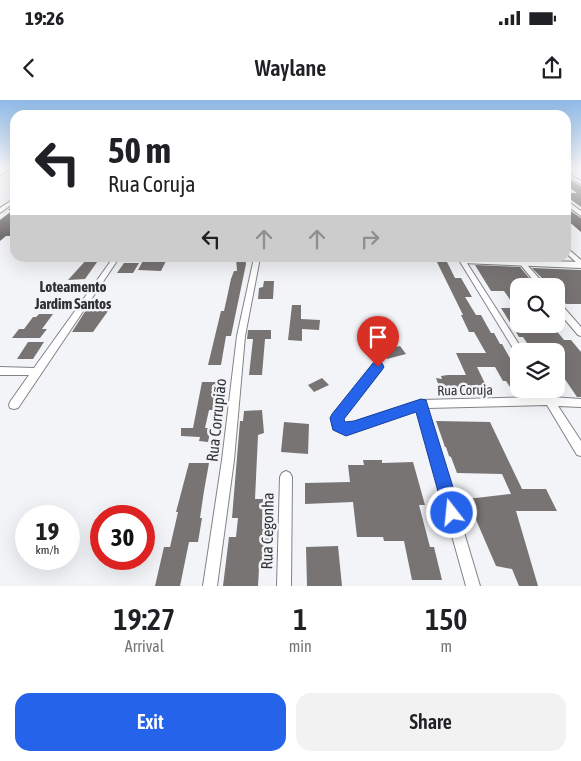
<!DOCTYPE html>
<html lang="en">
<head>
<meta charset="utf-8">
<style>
	body { margin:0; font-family:"Asap Condensed",sans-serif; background:#f2f2f2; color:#202124; height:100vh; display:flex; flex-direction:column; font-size:19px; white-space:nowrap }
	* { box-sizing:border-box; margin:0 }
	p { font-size:16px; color:#757577 }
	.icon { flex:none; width:28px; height:28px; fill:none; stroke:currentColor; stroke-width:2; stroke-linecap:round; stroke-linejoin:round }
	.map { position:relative; height:486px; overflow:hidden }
	.drawer { display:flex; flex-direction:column; background:#fff; flex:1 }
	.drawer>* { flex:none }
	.hud { position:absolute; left:10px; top:10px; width:561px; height:152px; border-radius:15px; box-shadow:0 5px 20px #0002; background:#fff; color:#202124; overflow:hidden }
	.buttons { position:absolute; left:510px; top:178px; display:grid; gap:10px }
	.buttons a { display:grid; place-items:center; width:55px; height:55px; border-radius:10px; background:#fff; box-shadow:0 5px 20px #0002; font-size:25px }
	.speed { position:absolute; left:15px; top:405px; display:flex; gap:10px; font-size:25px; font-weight:700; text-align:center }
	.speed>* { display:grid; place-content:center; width:65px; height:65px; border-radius:50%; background:#fff; box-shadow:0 5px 20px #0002; line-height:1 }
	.speed small { font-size:12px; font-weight:400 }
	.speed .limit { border:8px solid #d22; background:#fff; color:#111 }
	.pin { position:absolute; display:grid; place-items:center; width:42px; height:42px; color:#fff; margin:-51px -21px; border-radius:50% 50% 50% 0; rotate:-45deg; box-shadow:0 0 5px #0007 }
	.pin .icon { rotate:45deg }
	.me { position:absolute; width:55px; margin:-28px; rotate:344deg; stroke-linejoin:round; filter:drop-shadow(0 0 4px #0008) }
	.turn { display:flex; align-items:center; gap:18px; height:105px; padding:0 15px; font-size:22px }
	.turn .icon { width:65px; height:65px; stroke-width:2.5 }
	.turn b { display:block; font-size:35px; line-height:42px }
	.lanes { display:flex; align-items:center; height:48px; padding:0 15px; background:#0003; justify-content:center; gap:25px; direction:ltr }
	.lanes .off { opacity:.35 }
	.eta { display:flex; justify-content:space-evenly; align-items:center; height:85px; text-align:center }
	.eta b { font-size:30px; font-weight:600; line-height:35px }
	.action { display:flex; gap:10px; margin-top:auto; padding:10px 15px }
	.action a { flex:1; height:58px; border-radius:15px; background:#2563eb; color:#fff; font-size:20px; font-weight:600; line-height:58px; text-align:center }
	.action a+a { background:#f2f2f2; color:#202124 }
	.status { display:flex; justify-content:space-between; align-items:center; height:35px; padding:0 25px; background:#fff; direction:ltr }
	.status svg { height:14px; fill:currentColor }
	header { display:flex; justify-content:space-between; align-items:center; height:65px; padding:0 15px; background:#fff; font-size:22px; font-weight:600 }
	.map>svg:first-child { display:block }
	.building { fill:#787473 }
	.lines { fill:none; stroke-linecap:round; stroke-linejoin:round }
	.minor-casing { stroke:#828387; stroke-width:2 }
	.tertiary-casing { stroke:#828387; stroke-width:2 }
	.primary-casing { stroke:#b09181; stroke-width:2 }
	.minor { fill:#fff; fill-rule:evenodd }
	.tertiary { fill:#fff; fill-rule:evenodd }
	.primary { fill:#f7dbcc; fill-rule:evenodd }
	.route { fill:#2563eb; stroke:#184099 }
	.labels { text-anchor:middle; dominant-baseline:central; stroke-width:5; stroke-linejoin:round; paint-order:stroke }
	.street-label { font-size:14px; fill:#343436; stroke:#f3f4f8 }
	.neighbourhood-label { font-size:15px; font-weight:bold; fill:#303134; stroke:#f3f4f8 }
	.near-street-label { font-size:16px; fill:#343436; stroke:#f3f4f8 }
</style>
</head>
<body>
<div class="status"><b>19:26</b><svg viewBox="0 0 49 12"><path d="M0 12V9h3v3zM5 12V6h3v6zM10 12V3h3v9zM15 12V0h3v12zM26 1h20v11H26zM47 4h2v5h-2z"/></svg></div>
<header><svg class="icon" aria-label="back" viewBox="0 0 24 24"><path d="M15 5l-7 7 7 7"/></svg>Waylane<svg class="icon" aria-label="share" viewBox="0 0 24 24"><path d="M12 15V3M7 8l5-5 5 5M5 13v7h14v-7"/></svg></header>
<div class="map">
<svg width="581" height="486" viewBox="0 0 581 486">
	<rect width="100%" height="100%" fill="#f3f4f8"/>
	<!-- building -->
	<g class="building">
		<path d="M566,78L581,86V107L566,96V93H577L566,85Z"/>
		<path d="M15,104V136H6L0,141V120L13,110H8Z"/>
		<path d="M566,108L581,118V132L566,119Z"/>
		<path d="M88,158H100L85,179L68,180Z"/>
		<path d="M236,158H245L246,164L231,236H226L221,265H208L221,211H224L231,179L234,171H237Z"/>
		<path d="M435,158H445L455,178H461L472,197H465L476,215H481L491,233H494L500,244H502L515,267H513L519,278V287H510L506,281H503L495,267H477L490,294H442L436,278L442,279L441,276L448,275H466L456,253H486L474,232H469L461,215H463Z"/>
		<path d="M144,159H167L161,171L138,170Z"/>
		<path d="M124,163H139L133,173H117Z"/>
		<path d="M475,165L520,167L530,179H523L529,186H519V224H551L564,240H571L581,252V297H577L556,266V251H527L529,246L523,237H519L501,208H516L504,191H491Z"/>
		<path d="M532,168L581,170V204H566L556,193V179H543Z"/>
		<path d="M264,181H274L273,199H258L259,188L263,187Z"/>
		<path d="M292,205H301V219L320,220L319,230L302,229V241L288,240Z"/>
		<path d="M88,207H103L101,211H108L93,232H72Z"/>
		<path d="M39,214H53L42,229H47L40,238H12L19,229H24L33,217H36Z"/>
		<path d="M248,230H271V239H265L262,275H249L253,239H247Z"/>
		<path d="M28,242H44L33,259H17Z"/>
		<path d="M400,246L406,254L387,259L381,250Z"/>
		<path d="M322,278L329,285L314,292L308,285Z"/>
		<path d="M202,282H222L217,310H209L205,328H211L208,342L199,341L200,337L181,336V328H193Z"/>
		<path d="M262,310L264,333L258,335L255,399H263L262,429H270L268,468H259L258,486H223L229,437H236L238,418H232L240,321H243L244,311Z"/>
		<path d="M436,321L490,322L522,389H546L557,411H516L538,486H519L512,469L496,466L467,399L511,394L502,374L457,373L451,357L449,356L446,347H445Z"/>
		<path d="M284,322L309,324L308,354L281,352Z"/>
		<path d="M363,360H382V363L413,362L425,405H419L430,447H434L442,480H412L404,441H384L383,437H357L353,402L305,404V383L350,382L348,365H364Z"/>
		<path d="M189,363H209L204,391L200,418H202L198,442H189L180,486H155L164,447H170L178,412H176Z"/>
		<path d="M338,446L342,486H307L306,447Z"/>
	</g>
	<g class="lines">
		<!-- minor casing -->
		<g class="minor-casing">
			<g id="minor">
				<path d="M8,68H12L0,75V72Z"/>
				<path d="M566,73L581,81V84L566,76Z"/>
				<path d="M15,98V102L0,113V108Z"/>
				<path d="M566,100L581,111V116L566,105Z"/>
				<path d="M566,147L581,160V166L579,165L566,153Z"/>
				<path d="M113,158H119L18,308L14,309L10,308L9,305L10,302L29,275H0V267L34,268Z"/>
				<path d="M254,158H260L245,236L234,360L217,486H203L222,360L237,236Z"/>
				<path d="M462,158L465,160L522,249L523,251H519V254L516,253L459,160Z"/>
				<path d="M515,158H521L546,186H538Z"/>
				<path d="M556,202H559L581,227V236L578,235L556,209Z"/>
				<path d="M378,263L381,264L383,267L381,270L342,319L343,323L346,324L354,322L421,300L542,297L537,289H547L552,297L581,299V307L558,306L581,341V356L577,355L547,305L427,308L480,486H466L417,310L346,334L334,329C332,325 331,319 333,315L375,264Z"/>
				<path d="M286,371L290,373L292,377L291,486H277L280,377L282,373Z"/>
			</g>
		</g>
		<!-- tertiary casing -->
		<g class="tertiary-casing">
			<path id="tertiary" d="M456,158L581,162V168L462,163Z"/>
		</g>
		<!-- primary casing -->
		<g class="primary-casing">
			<rect id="primary" x="0" y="68" width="15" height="2"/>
		</g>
		<!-- minor -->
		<use href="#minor" class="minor"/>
		<!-- tertiary -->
		<use href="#tertiary" class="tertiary"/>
		<!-- primary -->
		<use href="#primary" class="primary"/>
	</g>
	<!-- sky -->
	<linearGradient id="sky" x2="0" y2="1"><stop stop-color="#8fbae7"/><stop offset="0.5" stop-color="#fafafc"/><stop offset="1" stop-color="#fafafc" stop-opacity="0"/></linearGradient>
	<rect width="581" height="136" fill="url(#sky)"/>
	<!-- route -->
	<path class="route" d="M378,262L382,263L384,267L382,270L344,319L345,322L354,321L421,299L426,300L461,413L458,419L452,422L446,419L444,413L416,312L346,336L333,330L330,318L332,314L373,263Z"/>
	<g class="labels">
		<!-- street labels -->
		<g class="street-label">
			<text transform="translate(465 290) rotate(-1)">Rua Coruja</text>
		</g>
		<!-- neighbourhood labels -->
		<g class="neighbourhood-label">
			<text x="73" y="186">Loteamento<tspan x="73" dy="17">Jardim Santos</tspan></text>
		</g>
		<!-- near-street labels -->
		<g class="near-street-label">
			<text transform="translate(216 320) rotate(-84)">Rua Corrupião</text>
			<text transform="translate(267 431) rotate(-89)">Rua Cegonha</text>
		</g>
	</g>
</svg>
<div class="buttons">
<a><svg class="icon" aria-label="search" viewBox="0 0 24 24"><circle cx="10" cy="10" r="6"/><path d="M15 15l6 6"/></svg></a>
<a><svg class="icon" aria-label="layers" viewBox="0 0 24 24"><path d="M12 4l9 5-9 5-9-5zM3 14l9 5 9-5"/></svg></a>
</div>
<div class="speed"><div>19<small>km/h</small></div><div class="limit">30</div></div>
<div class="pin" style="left:378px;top:267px;background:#d93025"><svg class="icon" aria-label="arrive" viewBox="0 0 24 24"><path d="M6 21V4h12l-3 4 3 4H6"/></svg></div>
<svg class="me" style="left:452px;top:413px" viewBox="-20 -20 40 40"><circle r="17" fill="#2563eb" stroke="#fff" stroke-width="3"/><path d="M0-11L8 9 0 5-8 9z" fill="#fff"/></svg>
<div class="hud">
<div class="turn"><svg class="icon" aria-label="left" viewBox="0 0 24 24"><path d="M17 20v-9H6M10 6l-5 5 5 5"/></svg><div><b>50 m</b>Rua Coruja</div></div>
<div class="lanes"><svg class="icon" aria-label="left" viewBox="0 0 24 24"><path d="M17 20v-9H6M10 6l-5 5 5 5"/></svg><svg class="icon off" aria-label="ahead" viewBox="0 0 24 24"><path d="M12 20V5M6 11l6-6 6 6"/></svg><svg class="icon off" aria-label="ahead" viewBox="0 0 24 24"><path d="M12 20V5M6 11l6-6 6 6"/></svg><svg class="icon off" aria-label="right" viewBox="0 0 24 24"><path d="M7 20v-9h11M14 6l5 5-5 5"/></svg></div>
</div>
</div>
<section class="drawer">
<div class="eta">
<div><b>19:27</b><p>Arrival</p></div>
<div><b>1</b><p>min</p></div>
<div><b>150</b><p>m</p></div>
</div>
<div class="action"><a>Exit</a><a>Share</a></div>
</section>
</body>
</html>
